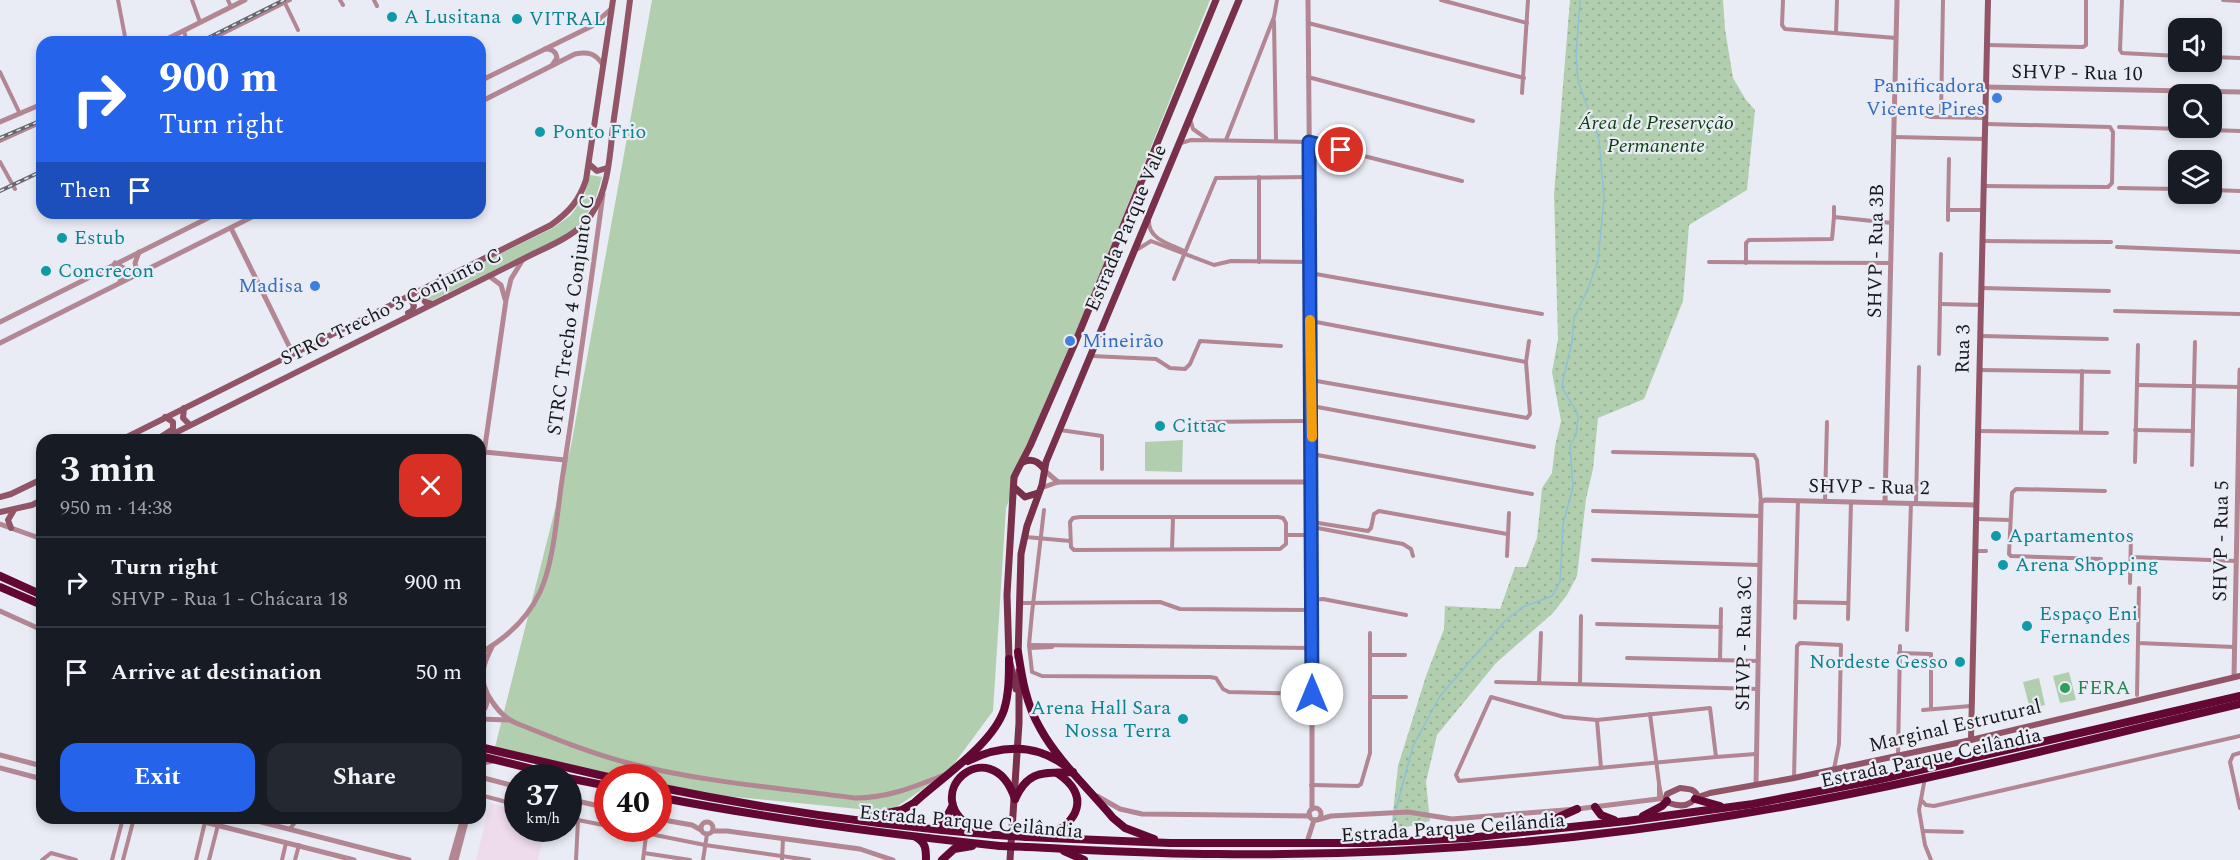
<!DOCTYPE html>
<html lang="en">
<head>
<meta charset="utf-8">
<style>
	body { margin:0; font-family:Spectral,serif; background:#242831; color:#f1f3f6; height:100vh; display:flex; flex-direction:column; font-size:22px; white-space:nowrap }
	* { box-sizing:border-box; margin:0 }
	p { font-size:20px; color:#9ea1a6 }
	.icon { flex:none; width:33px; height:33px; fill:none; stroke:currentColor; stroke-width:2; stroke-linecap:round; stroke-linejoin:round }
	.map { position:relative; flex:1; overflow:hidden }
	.sheet { position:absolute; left:36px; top:434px; width:450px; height:390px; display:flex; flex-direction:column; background:#171b24; border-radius:18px; box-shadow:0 3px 9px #0003 }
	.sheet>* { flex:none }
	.top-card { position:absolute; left:36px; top:36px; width:450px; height:183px; border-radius:18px; box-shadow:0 3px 9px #0003; background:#2563eb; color:#fff; overflow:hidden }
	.controls { position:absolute; left:2168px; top:18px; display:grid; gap:12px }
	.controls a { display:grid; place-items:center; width:54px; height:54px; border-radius:12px; background:#171b24; box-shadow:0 3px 9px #0003; font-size:30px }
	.speed { position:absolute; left:504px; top:764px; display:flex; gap:12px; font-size:30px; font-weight:700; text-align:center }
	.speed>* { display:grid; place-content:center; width:78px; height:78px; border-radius:50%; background:#171b24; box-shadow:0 3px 9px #0003; line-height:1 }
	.speed small { font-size:15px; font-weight:400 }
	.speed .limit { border:9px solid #d22; background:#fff; color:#111 }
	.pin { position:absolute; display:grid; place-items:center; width:51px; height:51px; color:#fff; margin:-26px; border:3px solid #fff; border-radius:50%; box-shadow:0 2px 6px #0007 }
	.me { position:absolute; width:66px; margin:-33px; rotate:0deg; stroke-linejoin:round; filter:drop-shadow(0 0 4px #0008) }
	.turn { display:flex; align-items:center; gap:21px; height:126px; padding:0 24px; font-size:27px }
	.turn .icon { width:78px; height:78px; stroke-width:2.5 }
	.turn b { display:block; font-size:42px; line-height:51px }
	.then { display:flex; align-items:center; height:57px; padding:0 24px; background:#0003; gap:12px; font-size:22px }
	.round { display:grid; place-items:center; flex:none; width:63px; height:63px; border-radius:18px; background:#242831 }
	.headline { display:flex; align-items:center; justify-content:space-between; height:102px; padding:0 24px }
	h1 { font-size:36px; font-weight:700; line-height:45px }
	.action { display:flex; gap:12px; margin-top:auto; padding:12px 24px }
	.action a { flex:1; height:69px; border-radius:18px; background:#2563eb; color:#fff; font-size:24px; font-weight:700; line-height:69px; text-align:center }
	.action a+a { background:#242831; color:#f1f3f6 }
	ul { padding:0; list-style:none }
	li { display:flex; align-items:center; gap:18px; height:90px; padding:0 24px; border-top:2px solid #363941 }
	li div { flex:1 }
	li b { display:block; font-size:22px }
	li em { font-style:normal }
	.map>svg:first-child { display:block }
	.education { fill:#eedced }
	.green { fill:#b1cfaf }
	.park { fill:url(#park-dots) }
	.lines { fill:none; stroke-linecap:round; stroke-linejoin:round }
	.stream { stroke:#8cc1d8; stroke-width:1.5 }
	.minor { stroke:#b28692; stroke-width:4 }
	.tertiary { stroke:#b28692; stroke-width:5 }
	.secondary { stroke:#925568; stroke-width:6 }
	.primary { stroke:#79304a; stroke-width:7 }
	.motorway { stroke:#620832; stroke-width:8 }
	.rail-casing { stroke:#67696e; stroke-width:4 }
	.rail { stroke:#e9ecf4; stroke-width:1.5; stroke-dasharray:4.5; stroke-linecap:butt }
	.motorway-bridge { stroke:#620832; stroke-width:8 }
	.route-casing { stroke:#184099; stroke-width:15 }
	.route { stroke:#2563eb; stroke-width:10 }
	.slow { stroke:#f59e0b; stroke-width:10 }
	.culture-dot { fill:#0f9aa8; stroke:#e9ecf4; stroke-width:2 }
	.shop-dot { fill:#3f7fe0; stroke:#e9ecf4; stroke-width:2 }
	.leisure-dot { fill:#2e9e5b; stroke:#e9ecf4; stroke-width:2 }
	.labels { text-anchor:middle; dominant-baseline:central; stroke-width:4.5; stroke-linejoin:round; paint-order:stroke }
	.culture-label { font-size:20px; fill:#0d838f; stroke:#e9ecf4; text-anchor:start }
	.street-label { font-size:20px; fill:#191a1d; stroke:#e9ecf4 }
	.shop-label { font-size:20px; fill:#366cbe; stroke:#e9ecf4; text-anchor:end }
	.park-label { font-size:20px; font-style:italic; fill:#083c0a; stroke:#e9ecf4 }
	.leisure-label { font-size:20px; fill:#27864d; stroke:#e9ecf4; text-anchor:start }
</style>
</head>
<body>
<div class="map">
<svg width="2240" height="860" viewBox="0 0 2240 860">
	<defs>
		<pattern id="park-dots" width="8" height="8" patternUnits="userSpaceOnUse" patternTransform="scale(1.5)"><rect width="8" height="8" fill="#b1cfaf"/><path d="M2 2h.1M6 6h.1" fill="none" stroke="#98b196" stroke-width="1.8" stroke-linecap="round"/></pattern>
	</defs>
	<rect width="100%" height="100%" fill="#e9ecf4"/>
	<!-- education -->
	<path class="education" d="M490,803L517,810L518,828H545L538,860H476Z"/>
	<!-- green -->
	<g class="green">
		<path d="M652,0H1210L1006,508L993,711L948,772L889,812L684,792L659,787L658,777H607L493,755L571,446Z"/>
		<path d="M590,175L602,177L595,201L581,223L560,238L431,301L426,298L427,293L465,271L553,228L571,215L584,196Z"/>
		<path d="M1183,440L1182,472L1145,471V442Z"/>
		<path d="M2069,672L2076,700L2060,703L2053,676Z"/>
		<path d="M2039,678L2045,705L2030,709L2023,682Z"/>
	</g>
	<!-- park -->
	<path class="park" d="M1570,0H1723L1725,29L1733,78L1746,100L1755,110L1747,190L1689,225L1683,301L1644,399L1598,418L1593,469L1586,499L1577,576L1567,595L1553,613L1496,663L1437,735L1426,782L1430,821L1391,831L1398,766L1426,676L1444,629L1445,606L1500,609L1515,567H1526L1537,538L1542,488L1552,473L1555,446L1561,421L1552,372L1558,339L1554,194Z"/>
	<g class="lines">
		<!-- stream -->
		<g class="stream">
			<path d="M1396,809L1413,746L1440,696L1505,621L1523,607L1552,596L1560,582L1563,524L1573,487L1570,446L1576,435L1578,419L1577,412L1562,388L1563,380L1572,342L1574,318L1588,289L1598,260L1604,199L1599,139L1578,81L1576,55L1580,0"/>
			<path d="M1389,838L1395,814"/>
		</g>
		<!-- minor -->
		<g class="minor">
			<path d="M118,0L126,42"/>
			<path d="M192,0L200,22"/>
			<path d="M228,0L231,7"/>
			<path d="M340,0L343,5"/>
			<path d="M374,0L377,6"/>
			<path d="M1441,0L1527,23"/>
			<path d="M1783,0L1782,25L1785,29L1896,38"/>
			<path d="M2122,0L2120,50L2122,53L2178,56"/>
			<path d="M2223,0L2240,1"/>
			<path d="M284,1L298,30"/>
			<path d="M1274,21L1276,141"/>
			<path d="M1308,23L1524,78"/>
			<path d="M184,31L187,42"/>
			<path d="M1836,33L1837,0"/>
			<path d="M206,42L290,0"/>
			<path d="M1987,45L2083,47L2086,45V0"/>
			<path d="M2211,57L2240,58"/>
			<path d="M0,72L20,114"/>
			<path d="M1308,77L1473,121"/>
			<path d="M1522,93L1528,0"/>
			<path d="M1906,115L1918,113L1931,117L1986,118"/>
			<path d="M1941,116L1943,0"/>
			<path d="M1191,122L1193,129L1207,139"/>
			<path d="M2119,127L2240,131"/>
			<path d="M1894,137L1985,139"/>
			<path d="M1226,140L1274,17L1277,0"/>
			<path d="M0,141L42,122"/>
			<path d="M1181,143L1191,140L1309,142L1462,181"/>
			<path d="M1949,159L1948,210H1984"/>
			<path d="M0,162L15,189"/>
			<path d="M1259,177V262"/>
			<path d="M1984,186L2108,187L2112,183L2113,132L2110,127L1986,124"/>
			<path d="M2119,188L2178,189"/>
			<path d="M2211,190L2240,191"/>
			<path d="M1834,217V207"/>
			<path d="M1948,220V210"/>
			<path d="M1149,221C1148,239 1170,244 1184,251"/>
			<path d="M1983,241L2111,242"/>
			<path d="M2117,247L2240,252"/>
			<path d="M1138,249L1151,241L1214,265L1231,261L1309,262"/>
			<path d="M1709,262L1891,263"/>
			<path d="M1746,263V243L1749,240L1832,239L1834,217L1892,223"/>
			<path d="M1310,273L1542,314"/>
			<path d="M1174,279L1216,178L1309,177"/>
			<path d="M1981,288L2109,291"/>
			<path d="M1941,304L1981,305"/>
			<path d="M2115,311L2240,314"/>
			<path d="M1311,321L1526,362"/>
			<path d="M1981,336L2107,339"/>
			<path d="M1939,354L1941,254"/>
			<path d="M1091,356L1156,359L1170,368L1185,369L1190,364L1200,341L1281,346"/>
			<path d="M1980,370L2109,372"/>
			<path d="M1311,380L1527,418L1530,414L1526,362L1529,341"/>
			<path d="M2137,385L2240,387"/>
			<path d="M1312,406L1534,447"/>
			<path d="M1201,422L1311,421"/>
			<path d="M1060,430L1102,436V469"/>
			<path d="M2135,430L2193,431"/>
			<path d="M1979,431L2107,433"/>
			<path d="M2081,432L2082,371"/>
			<path d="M1613,452L1754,455L1757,460L1761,502"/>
			<path d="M1312,454L1532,494"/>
			<path d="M2135,462L2138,345"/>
			<path d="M2192,465L2195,342"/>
			<path d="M1825,501L1827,422"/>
			<path d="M1916,503L1919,367"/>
			<path d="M1044,510L1032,613L1029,645L1032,672L1042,676L1210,677L1216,678L1223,689L1229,692L1312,694"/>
			<path d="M1593,511L1760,516"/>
			<path d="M1080,517H1278L1283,518L1286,523V544L1280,549L1074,550L1071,547L1070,522L1073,518Z"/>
			<path d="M1976,519L2010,520"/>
			<path d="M1312,522L1368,531L1371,528L1374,514L1379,511L1507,534"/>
			<path d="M1312,527L1403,544L1411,549L1413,556"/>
			<path d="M1286,535H1311"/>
			<path d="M1026,537L1070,541"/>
			<path d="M1172,549L1173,518"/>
			<path d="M1975,551H1986"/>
			<path d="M1507,556L1509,513"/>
			<path d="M2131,557L2236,561"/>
			<path d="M2101,559L2011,556L2009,554L2012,493L2016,489L2105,491"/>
			<path d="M1593,560L1760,565"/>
			<path d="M2130,583L2131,534"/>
			<path d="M1312,600L1323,599L1406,615"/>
			<path d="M1795,602L1848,603"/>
			<path d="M1020,603L1160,602L1180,609L1312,610"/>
			<path d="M1795,618L1798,501"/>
			<path d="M1848,619L1851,502"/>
			<path d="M1597,624L1721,627"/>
			<path d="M1907,630L1911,503"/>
			<path d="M2138,643L2234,647"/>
			<path d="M1029,645L1312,648"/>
			<path d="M1030,648L1052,647"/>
			<path d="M1899,653L1931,654V709"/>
			<path d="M1370,655H1405"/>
			<path d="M1627,658L1758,661"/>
			<path d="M1720,660L1721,609"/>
			<path d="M1496,682L1758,689"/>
			<path d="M1539,683L1541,633"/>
			<path d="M1580,684L1581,616"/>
			<path d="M2137,695L2139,588"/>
			<path d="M1370,697H1406"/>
			<path d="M1491,697L1564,717L1597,720L1710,708L1716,757L1459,781L1456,775Z"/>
			<path d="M1923,710L1971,706"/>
			<path d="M1650,714L1659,783V799"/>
			<path d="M1597,720L1601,768"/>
			<path d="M2240,753L2233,755L2230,762L2240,808"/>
			<path d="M1898,755L1900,646"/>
			<path d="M1716,757L1756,754"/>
			<path d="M1794,778L1797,646L1800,643L1841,645L1839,744L1834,769"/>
			<path d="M1925,778L1919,810L1925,845L1931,860"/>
			<path d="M1659,784L1662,799"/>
			<path d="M1311,785L1358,786L1361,784L1370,753V633"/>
			<path d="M480,795L518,805"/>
			<path d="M1921,800L1926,805L1934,806L2240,736"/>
			<path d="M568,818L608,826"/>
			<path d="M620,828L705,845L809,860"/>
			<path d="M290,829L298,818"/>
			<path d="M1923,831L1962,832"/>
			<path d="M644,853L690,860"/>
			<path d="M42,860L51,853L76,860"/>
			<path d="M112,860L123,818"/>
			<path d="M123,860L134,818"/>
			<path d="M196,860L205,822"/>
			<path d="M209,860L218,825"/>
			<path d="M282,860L286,843"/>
			<path d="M295,860L299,845"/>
			<path d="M576,860L578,820"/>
			<path d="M643,860L647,828"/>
			<path d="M703,860L707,834"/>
			<path d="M782,860L783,839"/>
		</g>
		<!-- tertiary -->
		<g class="tertiary">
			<path d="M1308,0L1312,454V809"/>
			<path d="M161,42L245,0"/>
			<path d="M545,49C552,49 556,51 557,58L553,64"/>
			<path d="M480,81L592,26L611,9"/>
			<path d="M1985,87L2240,92"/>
			<path d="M480,102L575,54C589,51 596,54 603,65"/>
			<path d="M0,122L42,104"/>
			<path d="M231,228L293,354"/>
			<path d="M139,252L135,263L136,267L143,272"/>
			<path d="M115,263L125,269V275L120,281"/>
			<path d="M489,276L501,285L505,299"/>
			<path d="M0,322L218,213"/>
			<path d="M0,343L260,213"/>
			<path d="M484,452L565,460"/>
			<path d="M1044,470L1058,482"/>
			<path d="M480,481L506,300L511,279L522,261"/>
			<path d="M1041,488L1058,482H1312"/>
			<path d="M1885,502L1897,0"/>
			<path d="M0,524L42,539"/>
			<path d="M0,611L42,630"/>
			<path d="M480,653C505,639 528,618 540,592C554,562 557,513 562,480C577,385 590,289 603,194"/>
			<path d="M2234,677L2240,370"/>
			<path d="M484,685C480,671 486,659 492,647"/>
			<path d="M488,695C495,707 503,718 516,723C553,738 590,753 628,763C702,782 780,788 855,798C888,798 914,787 944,775"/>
			<path d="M480,715C489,705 490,695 483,684"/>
			<path d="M480,719L508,720"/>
			<path d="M0,755L42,766"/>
			<path d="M0,768L42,779"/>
			<path d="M480,769L483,763L493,761"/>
			<path d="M480,777L518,787"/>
			<path d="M1756,785L1761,502L1765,500L1976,505"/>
			<path d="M1097,796L1120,809L1142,814L1310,816"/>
			<path d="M568,799L608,808"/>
			<circle cx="1315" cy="814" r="6"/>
			<path d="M189,818L354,860"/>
			<path d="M246,818L409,860"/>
			<path d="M658,819L692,825L701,830"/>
			<path d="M1317,820L1331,816L1408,812L1452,819L1577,809L1666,798"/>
			<circle cx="707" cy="828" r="6"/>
			<path d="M713,831H727L860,849L893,860"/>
			<path d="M1307,842L1314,820"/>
			<path d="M451,860L463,818"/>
			<path d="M456,860L467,818"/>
		</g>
		<!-- secondary -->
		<g class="secondary">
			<path d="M589,164L597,171L607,168"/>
			<path d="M429,286L423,297L425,302L432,304"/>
			<path d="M408,313L412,311L414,306L409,296"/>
			<path d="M184,408L183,418L190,425"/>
			<path d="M121,440L551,225C569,212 579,201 586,180L613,0"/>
			<path d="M156,440L173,429V422L165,417"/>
			<path d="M161,440L523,259C546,247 576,237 591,215C610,188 610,149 614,118C620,78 625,39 630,0"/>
			<path d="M0,497L11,494L42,479"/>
			<path d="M0,512L32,505L42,500"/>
			<path d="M11,528L8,520L14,510"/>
			<path d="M1971,740L1988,0"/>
			<path d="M1680,788C1687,789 1694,788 1697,795C1691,807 1680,807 1669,803L1666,798L1667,794Z"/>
			<path d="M1695,798L1710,793L1794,778L1971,740L2240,676"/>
		</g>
		<!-- primary -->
		<g class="primary">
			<path d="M1023,462C1032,458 1038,461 1044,469"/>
			<path d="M1015,488L1025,497L1038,493"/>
			<path d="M1018,657L1021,554L1027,526L1042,485L1046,462L1239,0"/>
			<path d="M1016,689L1009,659L1007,595L1014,477L1030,446L1075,343L1216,0"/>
			<path d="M1010,860L1019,723V671"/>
		</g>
		<!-- motorway -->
		<g class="motorway">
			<path d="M0,576L42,595"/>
			<path d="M0,587L42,605"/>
			<path d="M1018,652C1022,678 1026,704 1040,728C1058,761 1089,789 1113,818L1125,828L1154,839"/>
			<path d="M480,747L608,777"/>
			<path d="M480,756L565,777"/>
			<path d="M968,761C999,745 1034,743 1064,765"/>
			<path d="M568,778L608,786"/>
			<path d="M658,787C770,810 883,826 996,835"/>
			<path d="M658,797C771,819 886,834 1000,846"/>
			<path d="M1015,799C1029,768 1045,774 1073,772"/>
			<path d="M1695,799L1720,806"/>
			<path d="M1595,807L1601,815L1614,820"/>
			<path d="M1643,816L1662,806L1667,801"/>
			<path d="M863,818L902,810L914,803C941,778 992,745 1004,710C1009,694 1009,676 1009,659"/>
			<path d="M933,828L945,820L952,807"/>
			<path d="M1534,828L1577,809"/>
			<path d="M978,831C911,797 991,727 1015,799"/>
			<path d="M916,837C926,843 926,849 926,860"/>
			<path d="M1026,837L1170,843H1367L1468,838L1627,821L1753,804L1877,780L2240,696"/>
			<path d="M1046,837C1079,822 1091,796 1057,773"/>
			<path d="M1027,847C1091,850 1155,854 1218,854C1390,856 1564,843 1734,815C1904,788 2072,743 2240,704"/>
			<path d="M1064,851L1084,860"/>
			<path d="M942,860L954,849L972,846"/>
		</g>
		<!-- rail casing -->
		<g class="rail-casing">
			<g id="rail">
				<path d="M200,42L284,0"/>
				<path d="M0,138L42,120"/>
				<path d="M0,191L42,171"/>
			</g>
		</g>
		<!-- rail -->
		<use href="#rail" class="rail"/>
		<!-- motorway-bridge -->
		<g class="motorway-bridge">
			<path d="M996,835L1026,837"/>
			<path d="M1000,846L1027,847"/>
		</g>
	</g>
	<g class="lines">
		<!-- route casing -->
		<g class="route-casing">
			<path id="route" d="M1312,694L1309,142L1341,150"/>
		</g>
		<!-- route -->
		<use href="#route" class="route"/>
		<!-- slow -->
		<path class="slow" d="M1310,320L1312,437"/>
	</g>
	<!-- markers -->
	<g class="culture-dot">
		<circle cx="392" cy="17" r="6"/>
		<circle cx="517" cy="19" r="6"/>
		<circle cx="540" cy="132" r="6"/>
		<circle cx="62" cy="238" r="6"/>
		<circle cx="46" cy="271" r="6"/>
		<circle cx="1160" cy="426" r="6"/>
		<circle cx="1996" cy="536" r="6"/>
		<circle cx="2003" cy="565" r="6"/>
		<circle cx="2027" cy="626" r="6"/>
		<circle cx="1960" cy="662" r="6"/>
		<circle cx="1183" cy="719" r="6"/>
	</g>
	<g class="shop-dot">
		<circle cx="1997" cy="98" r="6"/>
		<circle cx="315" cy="286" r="6"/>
		<circle cx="1070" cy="341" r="6"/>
	</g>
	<circle class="leisure-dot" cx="2065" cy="688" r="6"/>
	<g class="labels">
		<!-- culture labels -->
		<g class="culture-label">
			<text x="404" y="17">A Lusitana</text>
			<text x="529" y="19">VITRAL</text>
			<text x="552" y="132">Ponto Frio</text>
			<text x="74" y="238">Estub</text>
			<text x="58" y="271">Concrecon</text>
			<text x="1172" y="426">Cittac</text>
			<text x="2008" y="536">Apartamentos</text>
			<text x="2015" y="565">Arena Shopping</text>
			<text x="2039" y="614">Espaço Eni<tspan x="2039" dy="23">Fernandes</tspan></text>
			<text x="1948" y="662" text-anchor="end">Nordeste Gesso</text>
			<text x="1171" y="708" text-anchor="end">Arena Hall Sara<tspan x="1171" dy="23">Nossa Terra</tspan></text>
		</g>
		<!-- street labels -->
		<g class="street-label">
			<text transform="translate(2077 73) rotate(1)">SHVP - Rua 10</text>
			<text transform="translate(1126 228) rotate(-67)">Estrada Parque Vale</text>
			<text transform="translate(1876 251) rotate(-89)">SHVP - Rua 3B</text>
			<text transform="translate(391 307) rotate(-26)">STRC Trecho 3 Conjunto C</text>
			<text transform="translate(571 315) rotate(-82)">STRC Trecho 4 Conjunto C</text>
			<text transform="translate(1963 349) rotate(-89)">Rua 3</text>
			<text transform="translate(1869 487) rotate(1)">SHVP - Rua 2</text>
			<text transform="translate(2221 541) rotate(-89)">SHVP - Rua 5</text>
			<text transform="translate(1744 643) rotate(-89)">SHVP - Rua 3C</text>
			<text transform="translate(1955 726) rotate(-13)">Marginal Estrutural</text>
			<text transform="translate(1931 758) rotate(-12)">Estrada Parque Ceilândia</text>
			<text transform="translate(971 822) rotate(5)">Estrada Parque Ceilândia</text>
			<text transform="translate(1453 828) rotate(-4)">Estrada Parque Ceilândia</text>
		</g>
		<!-- shop labels -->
		<g class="shop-label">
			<text x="1985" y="86">Panificadora<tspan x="1985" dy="23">Vicente Pires</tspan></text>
			<text x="303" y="286">Madisa</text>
			<text x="1082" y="341" text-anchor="start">Mineirão</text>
		</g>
		<!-- park labels -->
		<g class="park-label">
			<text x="1656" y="123">Área de Preservção<tspan x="1656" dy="23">Permanente</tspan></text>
		</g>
		<!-- leisure labels -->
		<g class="leisure-label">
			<text x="2077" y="688">FERA</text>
		</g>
	</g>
</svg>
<div class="controls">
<a><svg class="icon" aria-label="sound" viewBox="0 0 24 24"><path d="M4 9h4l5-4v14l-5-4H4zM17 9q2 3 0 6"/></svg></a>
<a><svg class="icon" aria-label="search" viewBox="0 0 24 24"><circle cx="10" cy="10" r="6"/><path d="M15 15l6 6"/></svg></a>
<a><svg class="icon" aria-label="layers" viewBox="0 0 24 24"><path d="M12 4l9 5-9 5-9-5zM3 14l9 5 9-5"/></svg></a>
</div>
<div class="speed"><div>37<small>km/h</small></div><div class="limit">40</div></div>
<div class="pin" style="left:1341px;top:150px;background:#d93025"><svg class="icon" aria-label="arrive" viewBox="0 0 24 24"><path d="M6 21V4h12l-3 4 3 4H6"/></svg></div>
<svg class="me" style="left:1312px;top:694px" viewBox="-20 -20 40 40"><circle r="19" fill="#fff"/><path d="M0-13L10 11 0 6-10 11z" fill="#2563eb"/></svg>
<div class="top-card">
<div class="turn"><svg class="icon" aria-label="right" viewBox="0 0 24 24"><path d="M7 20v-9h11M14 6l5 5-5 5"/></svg><div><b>900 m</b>Turn right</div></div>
<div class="then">Then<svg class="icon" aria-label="arrive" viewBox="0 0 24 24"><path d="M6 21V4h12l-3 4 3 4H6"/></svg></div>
</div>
<section class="sheet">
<div class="headline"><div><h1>3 min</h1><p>950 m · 14:38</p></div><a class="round" style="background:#d93025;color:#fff"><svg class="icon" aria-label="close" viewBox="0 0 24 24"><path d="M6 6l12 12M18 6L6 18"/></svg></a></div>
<ul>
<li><svg class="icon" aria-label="right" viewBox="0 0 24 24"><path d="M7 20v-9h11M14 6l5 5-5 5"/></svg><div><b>Turn right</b><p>SHVP - Rua 1 - Chácara 18</p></div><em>900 m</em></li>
<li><svg class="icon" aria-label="arrive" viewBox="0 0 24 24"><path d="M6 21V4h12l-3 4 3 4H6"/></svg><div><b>Arrive at destination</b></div><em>50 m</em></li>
</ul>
<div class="action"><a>Exit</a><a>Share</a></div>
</section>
</div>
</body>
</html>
